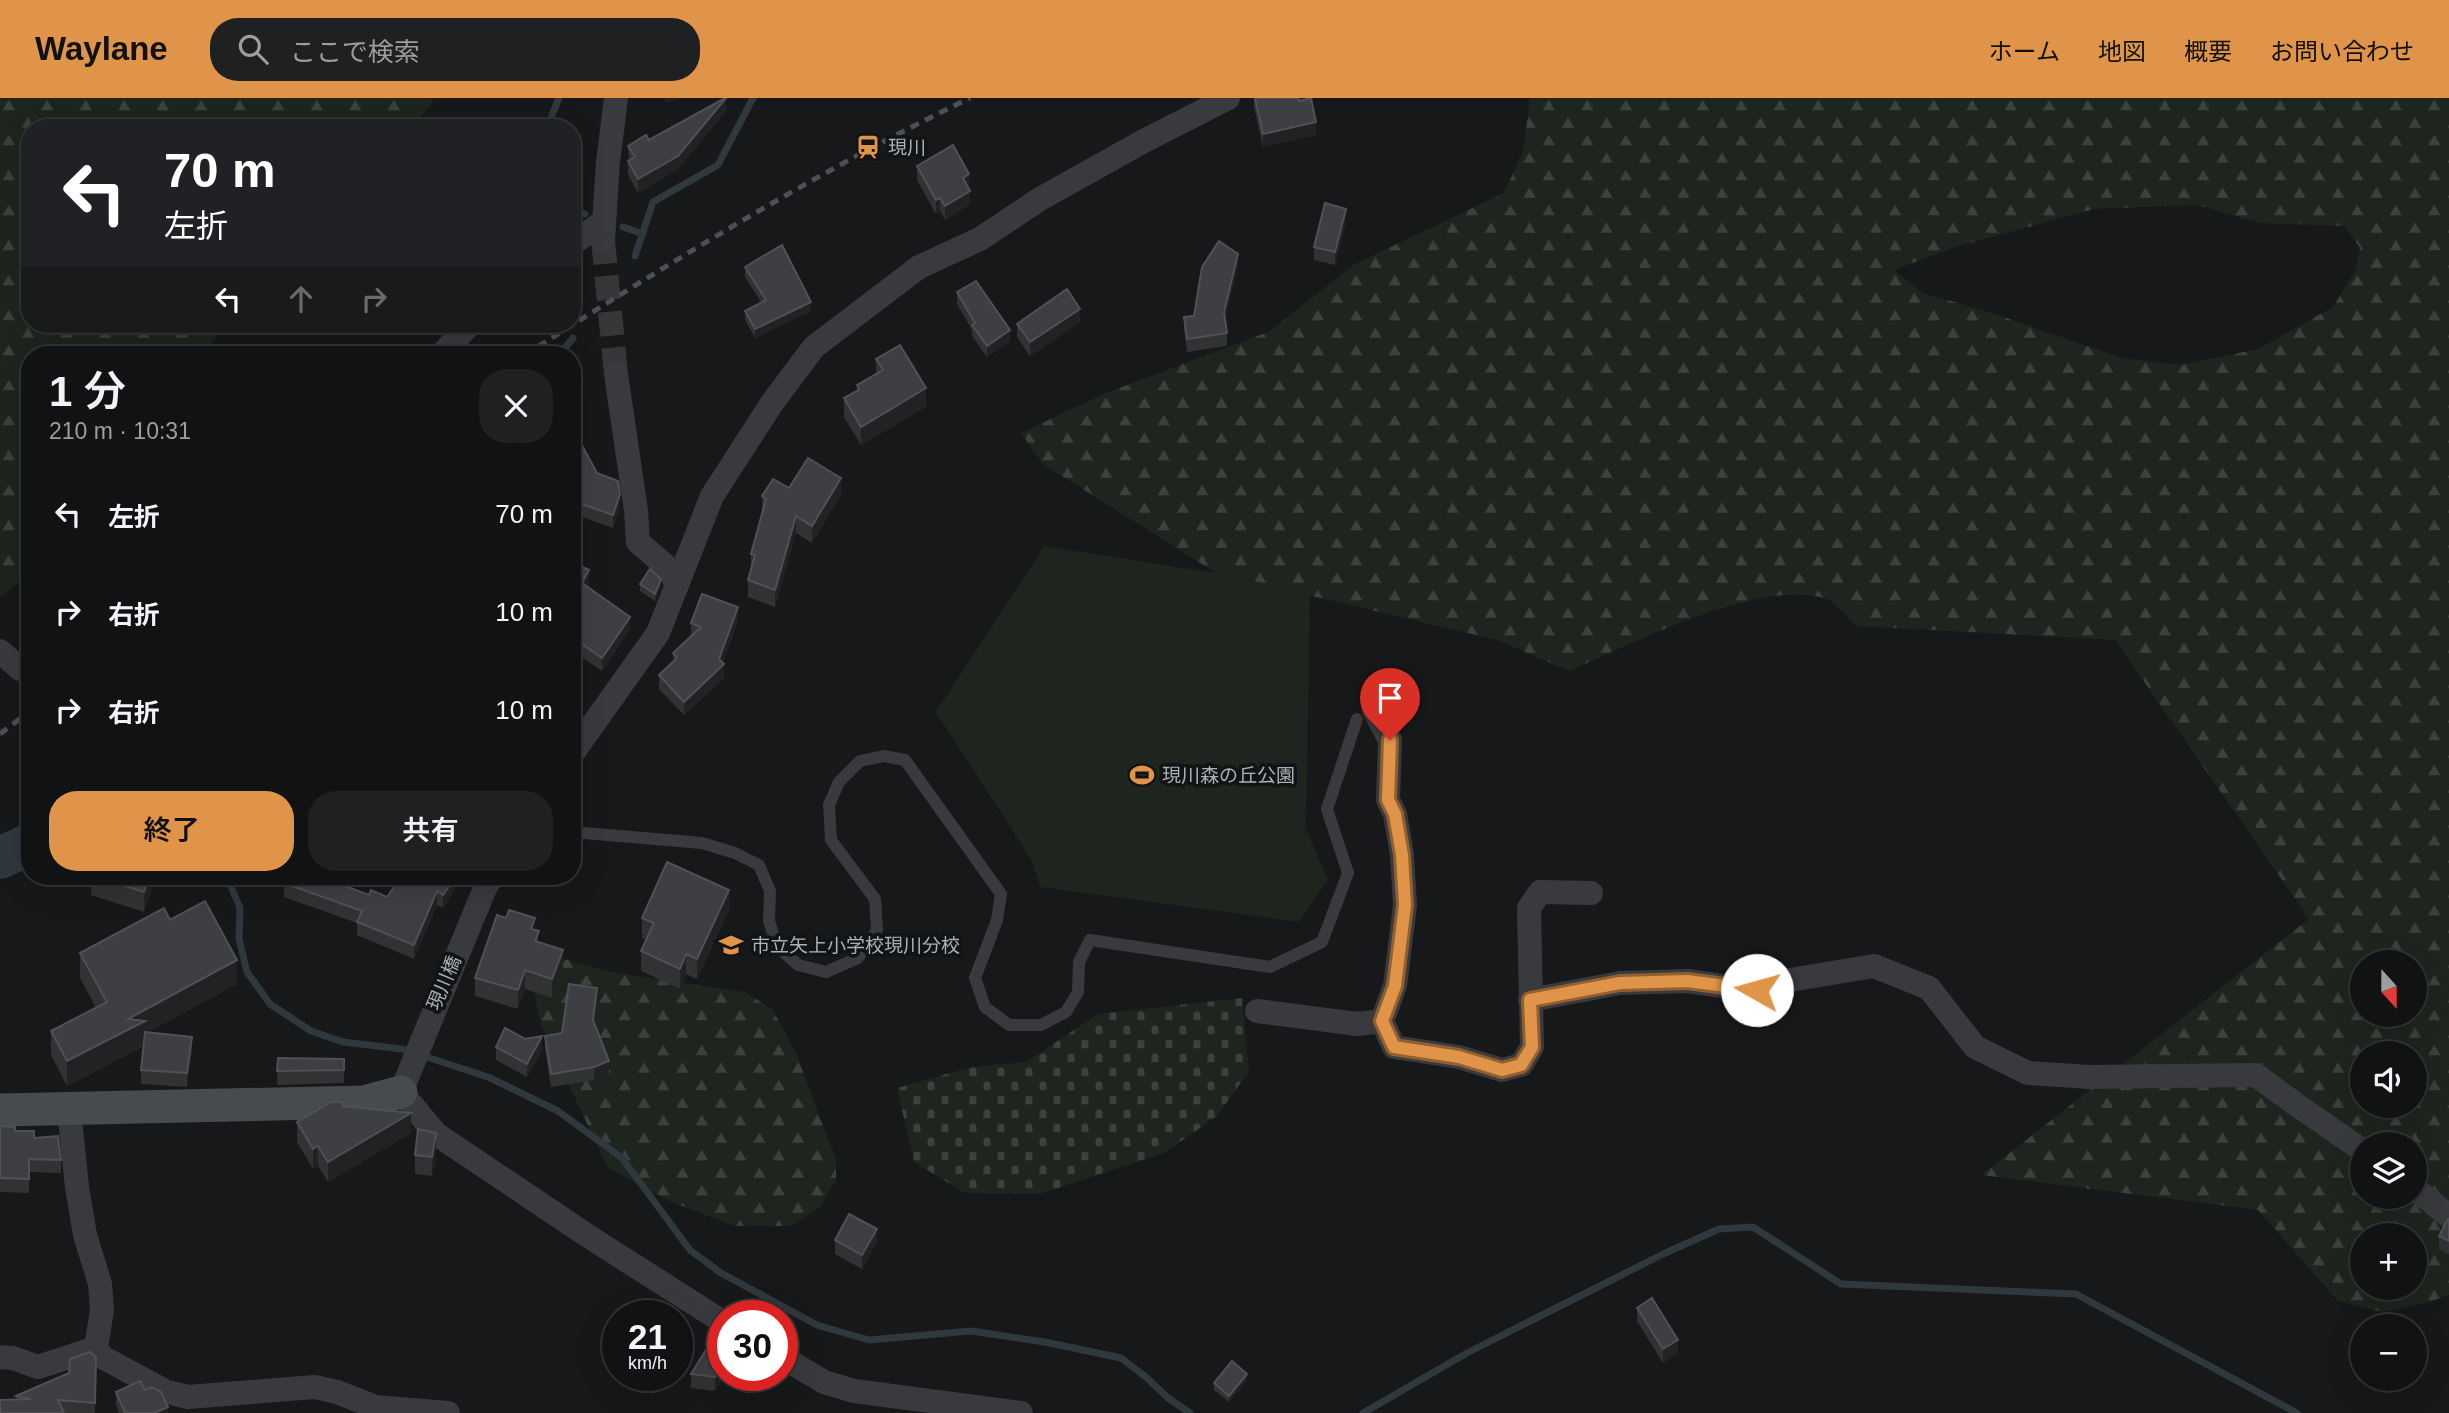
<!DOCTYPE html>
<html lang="ja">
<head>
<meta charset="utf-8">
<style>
	body { margin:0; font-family:Helvetica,"Noto Sans JP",sans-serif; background:#1e2021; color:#f1f3f6; height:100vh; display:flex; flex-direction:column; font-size:26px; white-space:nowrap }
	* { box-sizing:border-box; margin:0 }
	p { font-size:23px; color:#9c9ea0 }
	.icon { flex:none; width:38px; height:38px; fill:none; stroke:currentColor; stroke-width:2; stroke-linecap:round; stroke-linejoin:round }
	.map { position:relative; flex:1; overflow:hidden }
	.side { position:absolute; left:21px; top:248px; width:560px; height:539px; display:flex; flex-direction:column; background:#111213; border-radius:28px; box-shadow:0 7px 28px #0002,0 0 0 2px #303233 }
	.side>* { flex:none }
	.hud { position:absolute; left:21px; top:21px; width:560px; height:214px; border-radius:28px; box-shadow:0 7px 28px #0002,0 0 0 2px #303233; background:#202124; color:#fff; overflow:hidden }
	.needle { width:46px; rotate:159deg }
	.tools { position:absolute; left:2350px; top:852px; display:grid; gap:14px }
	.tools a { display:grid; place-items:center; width:77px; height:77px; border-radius:50%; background:#111213; box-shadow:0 7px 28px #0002,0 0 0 2px #303233; font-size:35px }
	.speed { position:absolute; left:602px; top:1202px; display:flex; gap:14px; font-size:35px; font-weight:700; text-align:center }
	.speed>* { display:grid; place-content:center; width:91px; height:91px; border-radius:50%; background:#111213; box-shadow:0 7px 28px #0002,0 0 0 2px #303233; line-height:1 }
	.speed small { font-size:18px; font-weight:400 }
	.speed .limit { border:10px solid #d22; background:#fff; color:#111 }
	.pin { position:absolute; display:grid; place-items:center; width:60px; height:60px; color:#fff; margin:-72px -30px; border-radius:50% 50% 50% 0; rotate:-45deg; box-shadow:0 0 7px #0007 }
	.pin .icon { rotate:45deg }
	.me { position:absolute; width:77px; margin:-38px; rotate:277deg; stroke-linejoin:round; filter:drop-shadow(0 0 5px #0008) }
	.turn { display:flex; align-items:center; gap:24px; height:147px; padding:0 28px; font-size:32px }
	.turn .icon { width:91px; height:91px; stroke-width:2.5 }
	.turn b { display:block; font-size:49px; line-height:60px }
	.lanes { display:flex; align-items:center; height:66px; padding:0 28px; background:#0003; justify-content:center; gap:35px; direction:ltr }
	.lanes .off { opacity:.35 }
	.round { display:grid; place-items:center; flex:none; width:74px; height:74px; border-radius:28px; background:#1e2021 }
	.headline { display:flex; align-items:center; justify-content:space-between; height:119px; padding:0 28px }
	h1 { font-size:42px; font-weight:600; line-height:52px }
	.cta { display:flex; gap:14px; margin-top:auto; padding:14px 28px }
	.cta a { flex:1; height:80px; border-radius:28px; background:#df9449; color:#111; font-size:28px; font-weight:600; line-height:80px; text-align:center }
	.cta a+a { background:#1e2021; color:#f1f3f6 }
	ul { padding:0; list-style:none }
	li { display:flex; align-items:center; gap:21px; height:98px; padding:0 28px }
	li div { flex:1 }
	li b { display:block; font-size:26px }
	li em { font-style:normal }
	header { display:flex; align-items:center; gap:42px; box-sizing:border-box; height:98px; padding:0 35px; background:#df9449; color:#111 }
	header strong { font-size:33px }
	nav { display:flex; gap:38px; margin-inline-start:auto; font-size:24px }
	.search { width:490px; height:63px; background:#1e2021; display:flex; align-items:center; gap:18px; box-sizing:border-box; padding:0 24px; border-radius:28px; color:#9c9ea0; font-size:26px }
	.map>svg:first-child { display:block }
	.forest { fill:url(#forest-firs); fill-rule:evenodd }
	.cemetery { fill:url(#cemetery-stones) }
	.park { fill:#1e241e }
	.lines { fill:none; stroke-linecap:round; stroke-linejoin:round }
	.stream { stroke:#2f383c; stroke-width:7 }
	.river { stroke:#2f383c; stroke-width:42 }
	.street-tunnel { stroke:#353739; stroke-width:24; stroke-dasharray:24 12; stroke-linecap:butt }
	.lane { stroke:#393a3e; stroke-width:12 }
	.street { stroke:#393a3e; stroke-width:24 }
	.secondary { stroke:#474a4e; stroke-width:33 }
	.rail { stroke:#4c4f53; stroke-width:5; stroke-dasharray:9 7; stroke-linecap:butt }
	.wall { fill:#313234 }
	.shaded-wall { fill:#212223 }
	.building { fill:#3e3f42; stroke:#4f5155; stroke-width:2 }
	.route-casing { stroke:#91602f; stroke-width:18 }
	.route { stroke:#df9449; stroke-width:12 }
	.labels { text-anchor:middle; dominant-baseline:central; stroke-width:7; stroke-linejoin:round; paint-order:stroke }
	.poi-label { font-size:19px; fill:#abb1b8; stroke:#121314; text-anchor:start }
	.street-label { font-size:19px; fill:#abb1b8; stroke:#121314 }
</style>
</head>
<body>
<header>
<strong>Waylane</strong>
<div class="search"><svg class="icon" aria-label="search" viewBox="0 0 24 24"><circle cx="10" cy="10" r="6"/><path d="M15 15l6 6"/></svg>ここで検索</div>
<nav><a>ホーム</a><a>地図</a><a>概要</a><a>お問い合わせ</a></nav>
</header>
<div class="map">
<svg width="2449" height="1315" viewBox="0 0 2449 1315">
	<defs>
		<pattern id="forest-firs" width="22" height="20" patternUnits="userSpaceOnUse" patternTransform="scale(1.75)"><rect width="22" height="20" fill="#1e241e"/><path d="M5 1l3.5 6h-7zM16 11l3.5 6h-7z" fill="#3c413d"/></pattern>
		<pattern id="cemetery-stones" width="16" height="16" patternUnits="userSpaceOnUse" patternTransform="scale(1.75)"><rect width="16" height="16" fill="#1e241e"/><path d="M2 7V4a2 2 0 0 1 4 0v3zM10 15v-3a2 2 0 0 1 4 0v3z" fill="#3c413d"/></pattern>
	</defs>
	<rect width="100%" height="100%" fill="#171819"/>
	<!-- forest -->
	<g class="forest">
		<path d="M0,0H434L413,30H30V226H223L204,257H30V475L0,499Z"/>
		<path d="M1530,0H2449V1197L2429,1204L2382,1214L2338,1203L2258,1112L1981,1077L2309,821L2115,542L1856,528C1848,520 1835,503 1824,500C1757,481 1632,546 1569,573L1497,542L1216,475L1043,366L1021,335L1103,296L1268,234L1355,166L1504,95L1523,53ZM2197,107L2260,125L2345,128L2360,150L2355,173L2333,209L2258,251L2180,267L2122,260L1986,213L1923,195L1894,172L1955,149L2094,111ZM2362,864H2415V917H2362ZM2362,956H2415V1008H2362ZM2362,1046H2415V1099H2362ZM2362,1138H2415V1190H2362Z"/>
		<path d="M557,859L612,874L745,894L772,911L795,952L836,1062V1083L819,1110L791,1128H735L669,1103L608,1070L541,928L533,889Z"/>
	</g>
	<!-- cemetery -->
	<path class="cemetery" d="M1242,900L1249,973L1217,1018L1164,1055L1040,1096L965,1095L914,1064L897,990L971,969L1026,964L1098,916Z"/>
	<!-- park -->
	<path class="park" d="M1044,448L1216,475L1310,495L1306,731L1328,782L1299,824L1040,789L1032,763L936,614Z"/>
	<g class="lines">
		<!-- stream -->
		<g class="stream">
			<path d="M551,30L552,17L559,0"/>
			<path d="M572,104L580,114L585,116"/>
			<path d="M623,129L643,136"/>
			<path d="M635,158L653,104L718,67L753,0"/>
			<path d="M559,257L573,240"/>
			<path d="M227,779L240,810L239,841L247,874L270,906L311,933L343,944L402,951L488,979L558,1013L622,1060L690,1152L721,1175L817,1227L869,1242L971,1233L1045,1244L1121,1260L1147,1280L1168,1300L1190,1315"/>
			<path d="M1363,1315L1467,1255L1663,1156L1719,1131L1753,1129L1841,1186L2076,1196L2297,1315"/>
		</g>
		<!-- river -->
		<path class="river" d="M0,760L30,746"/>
		<!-- street-tunnel -->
		<path class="street-tunnel" d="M603,142L616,276"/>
		<!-- lane -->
		<path class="lane" d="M572,734L702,745L735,755L759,767L770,793L769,823L777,848L798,867L826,874L858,860L877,832L875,801L831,742L829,707L839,684L860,663L884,658L905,662L1001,796L997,822L975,880L985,909L1009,927H1041L1066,914L1078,894L1079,864L1090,842L1270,869L1322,844L1348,775L1327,711L1357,621"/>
		<!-- street -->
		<g class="street">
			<path d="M603,142L608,64L616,0"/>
			<path d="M572,146L604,123"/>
			<path d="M441,257L470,226"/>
			<path d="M616,276L636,413L638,444L668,470L677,487"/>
			<path d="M0,553L20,571L30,563"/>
			<path d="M1373,610L1390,642L1388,702L1395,716L1402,757L1405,807L1395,888L1382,923L1394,949L1459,959L1502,972L1521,967L1532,949L1529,810L1540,794L1591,795"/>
			<path d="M572,656L658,535L712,398L772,305L814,249L919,169L980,141L1040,101L1142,44L1228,0"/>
			<path d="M492,779L485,790L401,994L436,1036L588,1138L723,1224"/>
			<path d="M1530,902L1620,885L1687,883L1757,893L1790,882L1874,868L1929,890L1975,949L2028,975L2089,979L2256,977L2294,1005L2362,1052"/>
			<path d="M1257,913L1357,926L1382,923"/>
			<path d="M69,1011L77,1089L85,1137L100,1186L102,1212L96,1250L102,1259L167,1294L188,1299L315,1289L337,1294L375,1309L448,1315"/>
			<path d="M2415,1091L2449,1118"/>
			<path d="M0,1259L13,1260L38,1269L96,1250"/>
			<path d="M782,1259L824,1284L854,1293L1021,1315"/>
		</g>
		<!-- secondary -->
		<path class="secondary" d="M0,1012L364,1004L401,994"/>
		<!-- rail -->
		<g class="rail">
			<path d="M525,257C669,165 816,74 970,0"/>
			<path d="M0,636L30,613"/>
		</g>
	</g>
	<!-- wall -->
	<g class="wall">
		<path d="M726,0V13L678,71L638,95L628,77V63L629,62L628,48L649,42Z"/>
		<path d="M1254,0H1298L1316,37L1263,49L1254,9Z"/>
		<path d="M917,68L969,89L970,106L945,122L940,113L936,116L917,82Z"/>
		<path d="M1346,124L1335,167L1314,162V149Z"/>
		<path d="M1238,168L1225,222L1227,235V248L1187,254L1184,232V219L1194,218Z"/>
		<path d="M745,169L811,213L755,240L745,222V213L761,204L745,179Z"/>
		<path d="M957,194L1010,243L987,259L972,238V232L957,206Z"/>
		<path d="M1080,224L1030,258L1017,239V226Z"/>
		<path d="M876,261L926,309L861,347L844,319V300L857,293V287L876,276Z"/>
		<path d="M572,329L597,375L620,409L613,430L579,418L572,422Z"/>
		<path d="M789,390L841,397L812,445L796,435L775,509L748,499V482L751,473V456L762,414V398Z"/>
		<path d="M572,464L589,485L587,489L630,532L602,573L572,553Z"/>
		<path d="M640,486L661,488L655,503L640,493Z"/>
		<path d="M738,523L723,564L724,580L684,617L659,591V577L673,564V555L691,538V525Z"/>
		<path d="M91,779H156L144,814L91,797Z"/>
		<path d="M284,785L387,799L455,792L443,810L437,807L414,861L357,837V825L284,799Z"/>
		<path d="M729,812L697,881L686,876L680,891L641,873V853L646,841L642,840V820Z"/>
		<path d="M170,822L237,886L148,934L192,953L187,989L141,986V972L144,948L67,988L51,957V933L96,910L80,880V855Z"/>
		<path d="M535,832L539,844L563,871L552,900L525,891L518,911L475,898V880Z"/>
		<path d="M597,903L594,925L609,977L594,982L551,989L545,951V938L562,935Z"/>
		<path d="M496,949L542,952L527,979L496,962Z"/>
		<path d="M278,960L344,961V985L277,987Z"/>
		<path d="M343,1008L411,1035L328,1084L318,1068L313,1071L297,1044V1024Z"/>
		<path d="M0,1028L34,1040L61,1062V1075L29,1074V1095L0,1094Z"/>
		<path d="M436,1054L432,1078L415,1076V1057Z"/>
		<path d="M2449,1121V1156L2439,1151V1138Z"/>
		<path d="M835,1142L877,1144L862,1171L835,1156Z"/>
		<path d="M1637,1210L1678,1255L1663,1265L1637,1223Z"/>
		<path d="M723,1256L715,1293L691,1290V1276Z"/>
		<path d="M96,1259L95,1315H0L16,1301V1298L69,1275Z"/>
		<path d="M1247,1282L1229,1304L1214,1292V1285Z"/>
		<path d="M145,1292L168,1315H119L116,1307V1294Z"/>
	</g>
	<!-- shaded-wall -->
	<g class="shaded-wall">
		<path d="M665,0H681L665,5Z"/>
		<path d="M726,0V13L678,71L638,95V81Z"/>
		<path d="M1316,24V37L1263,49V36Z"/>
		<path d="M969,76V89L963,93V80Z"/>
		<path d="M970,93V106L945,122V108Z"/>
		<path d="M940,100V113L936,116V102Z"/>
		<path d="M1346,111V124L1335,167V154Z"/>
		<path d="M1238,156V168L1224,226V214Z"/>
		<path d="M811,204V213L755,240V231Z"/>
		<path d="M1080,211V224L1030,258V244Z"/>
		<path d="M1010,232V243L987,259V248Z"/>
		<path d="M926,290V309L861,347V329Z"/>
		<path d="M841,380V397L812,445V428Z"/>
		<path d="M620,396V409L613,430V417Z"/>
		<path d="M579,405V418L572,422V409Z"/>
		<path d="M796,418V435L775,509V492Z"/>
		<path d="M589,472V485L582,499V485Z"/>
		<path d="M661,481V488L655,503V496Z"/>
		<path d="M738,509V523L721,569L724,566V580L684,617V604L719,561Z"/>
		<path d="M630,519V532L602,573V560Z"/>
		<path d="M149,779H156L144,814V794Z"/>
		<path d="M455,779V792L443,810V797Z"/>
		<path d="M729,792V812L697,881V861Z"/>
		<path d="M437,793V807L414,861V847Z"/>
		<path d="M535,820V839L531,831Z"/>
		<path d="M563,852V871L552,900V881Z"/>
		<path d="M686,856V876L680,891V871Z"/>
		<path d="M237,862V886L145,936V947L67,988V963L128,921Z"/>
		<path d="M525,872V891L518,911V892Z"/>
		<path d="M597,890V903L593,935V922Z"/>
		<path d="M542,938V952L527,979V966Z"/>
		<path d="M192,939V953L187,989V975Z"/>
		<path d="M609,963V977L594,982V969Z"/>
		<path d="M411,1015V1035L328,1084V1064Z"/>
		<path d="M436,1035V1054L432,1078V1059Z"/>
		<path d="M318,1048V1068L313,1071V1051Z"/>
		<path d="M877,1131V1144L862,1171V1157Z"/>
		<path d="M1678,1242V1255L1663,1265V1251Z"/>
		<path d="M723,1267V1278H725L715,1293V1279Z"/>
		<path d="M1247,1276V1282L1229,1304V1298Z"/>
		<path d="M168,1309V1315H154Z"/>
	</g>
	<!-- building -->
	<g class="building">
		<path d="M725,0H726L678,58L638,81L628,63L635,59L628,48L646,37L649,42Z"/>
		<path d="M1255,0H1298L1299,3L1311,0L1316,24L1263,36Z"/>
		<path d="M953,47L969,76L963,80L970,93L945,108L940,100L936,102L917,68Z"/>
		<path d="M1325,105L1346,111L1335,154L1314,149Z"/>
		<path d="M1219,143L1238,156L1224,214L1227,235L1187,241L1184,219L1194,218L1202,169Z"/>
		<path d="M782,147L811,204L755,231L745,213L766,202L745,169Z"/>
		<path d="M976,183L1010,232L987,248L972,227L975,225L957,194Z"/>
		<path d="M1067,191L1080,211L1030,244L1017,226Z"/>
		<path d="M900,247L926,290L861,329L844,300L859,292L857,287L883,272L876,261Z"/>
		<path d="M572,329L597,375L618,383L620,396L613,417L579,405L572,409Z"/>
		<path d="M808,360L841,380L812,428L796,418L775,492L748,482L755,457L751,456L766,401L762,398L773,381L789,390Z"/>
		<path d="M572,464L589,472L582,485L630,519L602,560L572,539Z"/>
		<path d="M650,471L661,481L655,496L640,486Z"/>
		<path d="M702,496L738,509L719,561L724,566L684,604L659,577L677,560L673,555L701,529L691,525Z"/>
		<path d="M667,764L729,792L697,861L686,856L680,871L641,853L654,825L642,820Z"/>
		<path d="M96,779H149L144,794Z"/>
		<path d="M321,779L369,797L371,792L387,799L401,779H455L443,797L437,793L414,847L357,824L362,813L284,785Z"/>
		<path d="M205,803L237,862L128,921L145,923L67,963L51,933L107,904L80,855L164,810L170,822Z"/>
		<path d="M509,812L535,820L531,831L539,833L535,843L563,852L552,881L525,872L518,892L475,880L497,817L506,820Z"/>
		<path d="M569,886L597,890L593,922L609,963L594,969L551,976L545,938L562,935Z"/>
		<path d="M505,930L525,941L542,938L527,966L496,949Z"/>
		<path d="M145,934L192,939L187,975L141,972Z"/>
		<path d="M278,960L344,961V972L277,973Z"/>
		<path d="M331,1004H343V1008L411,1015L328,1064L318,1048L313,1051L297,1024Z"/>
		<path d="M0,1028L15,1029V1033H34V1040L58,1038L61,1062L29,1061V1081L0,1080Z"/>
		<path d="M418,1031L436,1035L432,1059L415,1057Z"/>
		<path d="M849,1116L877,1131L862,1157L835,1142Z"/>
		<path d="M2448,1121H2449V1143L2439,1138Z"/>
		<path d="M1652,1200L1678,1242L1663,1251L1637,1210Z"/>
		<path d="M709,1247L723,1256V1267L715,1279L691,1276Z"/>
		<path d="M90,1254L96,1259L95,1305L58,1302L64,1315H0V1302L31,1301L16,1298L69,1275L70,1261Z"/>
		<path d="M1232,1263L1247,1276L1229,1298L1214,1285Z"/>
		<path d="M140,1283L145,1292L152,1289L161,1294L168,1309L154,1315H125L116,1294Z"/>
	</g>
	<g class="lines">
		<!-- route casing -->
		<g class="route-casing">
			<path id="route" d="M1390,642L1388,702L1395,716L1402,757L1405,807L1395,888L1382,923L1394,949L1459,959L1502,972L1521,967L1532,949L1530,902L1620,885L1687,883L1757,892"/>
		</g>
		<!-- route -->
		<use href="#route" class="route"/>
	</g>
	<!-- icons -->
	<defs>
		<g id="station-bare" transform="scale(1.89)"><path d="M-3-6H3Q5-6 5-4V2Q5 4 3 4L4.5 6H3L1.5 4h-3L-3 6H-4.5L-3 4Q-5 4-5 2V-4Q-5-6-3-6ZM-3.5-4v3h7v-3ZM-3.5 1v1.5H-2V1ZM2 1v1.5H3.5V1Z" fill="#df9449" stroke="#121314" stroke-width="2.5" paint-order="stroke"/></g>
		<g id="stadium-bare" transform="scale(1.89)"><path d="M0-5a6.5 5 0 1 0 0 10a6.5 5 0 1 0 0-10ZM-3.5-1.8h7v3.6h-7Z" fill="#df9449" stroke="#121314" stroke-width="2.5" paint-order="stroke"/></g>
		<g id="school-bare" transform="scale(1.89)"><path d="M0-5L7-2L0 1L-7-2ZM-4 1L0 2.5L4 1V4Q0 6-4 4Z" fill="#df9449" stroke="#121314" stroke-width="2.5" paint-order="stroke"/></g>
	</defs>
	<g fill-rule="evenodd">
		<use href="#station-bare" x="868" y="49"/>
		<use href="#stadium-bare" x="1142" y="677"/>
		<use href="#school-bare" x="731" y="847"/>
	</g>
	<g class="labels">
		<!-- poi labels -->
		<g class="poi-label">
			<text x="888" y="49">現川</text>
			<text x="1162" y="677">現川森の丘公園</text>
			<text x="751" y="847">市立矢上小学校現川分校</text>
		</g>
		<!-- street labels -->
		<g class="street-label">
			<text transform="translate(444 885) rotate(-67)">現川橋</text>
		</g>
	</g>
</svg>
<div class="tools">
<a><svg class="needle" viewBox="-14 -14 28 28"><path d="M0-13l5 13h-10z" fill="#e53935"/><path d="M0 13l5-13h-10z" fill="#9c9ea0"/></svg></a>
<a><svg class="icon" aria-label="sound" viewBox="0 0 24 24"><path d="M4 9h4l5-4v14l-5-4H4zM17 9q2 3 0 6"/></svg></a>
<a><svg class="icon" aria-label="layers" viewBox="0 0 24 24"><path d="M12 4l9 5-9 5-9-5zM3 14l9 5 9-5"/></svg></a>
<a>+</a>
<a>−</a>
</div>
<div class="speed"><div>21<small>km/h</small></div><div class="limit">30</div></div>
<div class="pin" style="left:1390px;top:642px;background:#d93025"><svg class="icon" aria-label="arrive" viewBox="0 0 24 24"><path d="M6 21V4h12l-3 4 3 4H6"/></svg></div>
<svg class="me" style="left:1757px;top:892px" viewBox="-20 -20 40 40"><circle r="19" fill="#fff"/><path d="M0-13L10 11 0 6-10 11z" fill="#df9449"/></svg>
<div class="hud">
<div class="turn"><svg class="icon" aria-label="left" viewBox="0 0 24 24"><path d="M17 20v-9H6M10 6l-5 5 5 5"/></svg><div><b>70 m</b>左折</div></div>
<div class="lanes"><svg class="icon" aria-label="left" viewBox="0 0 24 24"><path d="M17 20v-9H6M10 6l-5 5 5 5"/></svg><svg class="icon off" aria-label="ahead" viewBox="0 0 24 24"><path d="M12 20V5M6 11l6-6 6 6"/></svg><svg class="icon off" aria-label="right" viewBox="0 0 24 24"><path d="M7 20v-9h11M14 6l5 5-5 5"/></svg></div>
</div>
<section class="side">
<div class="headline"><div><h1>1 分</h1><p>210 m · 10:31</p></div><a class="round"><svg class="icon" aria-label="close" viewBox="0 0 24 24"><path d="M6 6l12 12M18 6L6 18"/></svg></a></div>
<ul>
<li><svg class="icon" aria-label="left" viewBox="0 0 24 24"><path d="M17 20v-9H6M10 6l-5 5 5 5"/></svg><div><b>左折</b></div><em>70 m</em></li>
<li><svg class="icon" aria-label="right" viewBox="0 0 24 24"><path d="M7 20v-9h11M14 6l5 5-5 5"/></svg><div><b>右折</b></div><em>10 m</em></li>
<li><svg class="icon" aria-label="right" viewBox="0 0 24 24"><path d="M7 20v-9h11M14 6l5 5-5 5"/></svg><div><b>右折</b></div><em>10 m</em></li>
</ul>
<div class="cta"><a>終了</a><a>共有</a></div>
</section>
</div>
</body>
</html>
